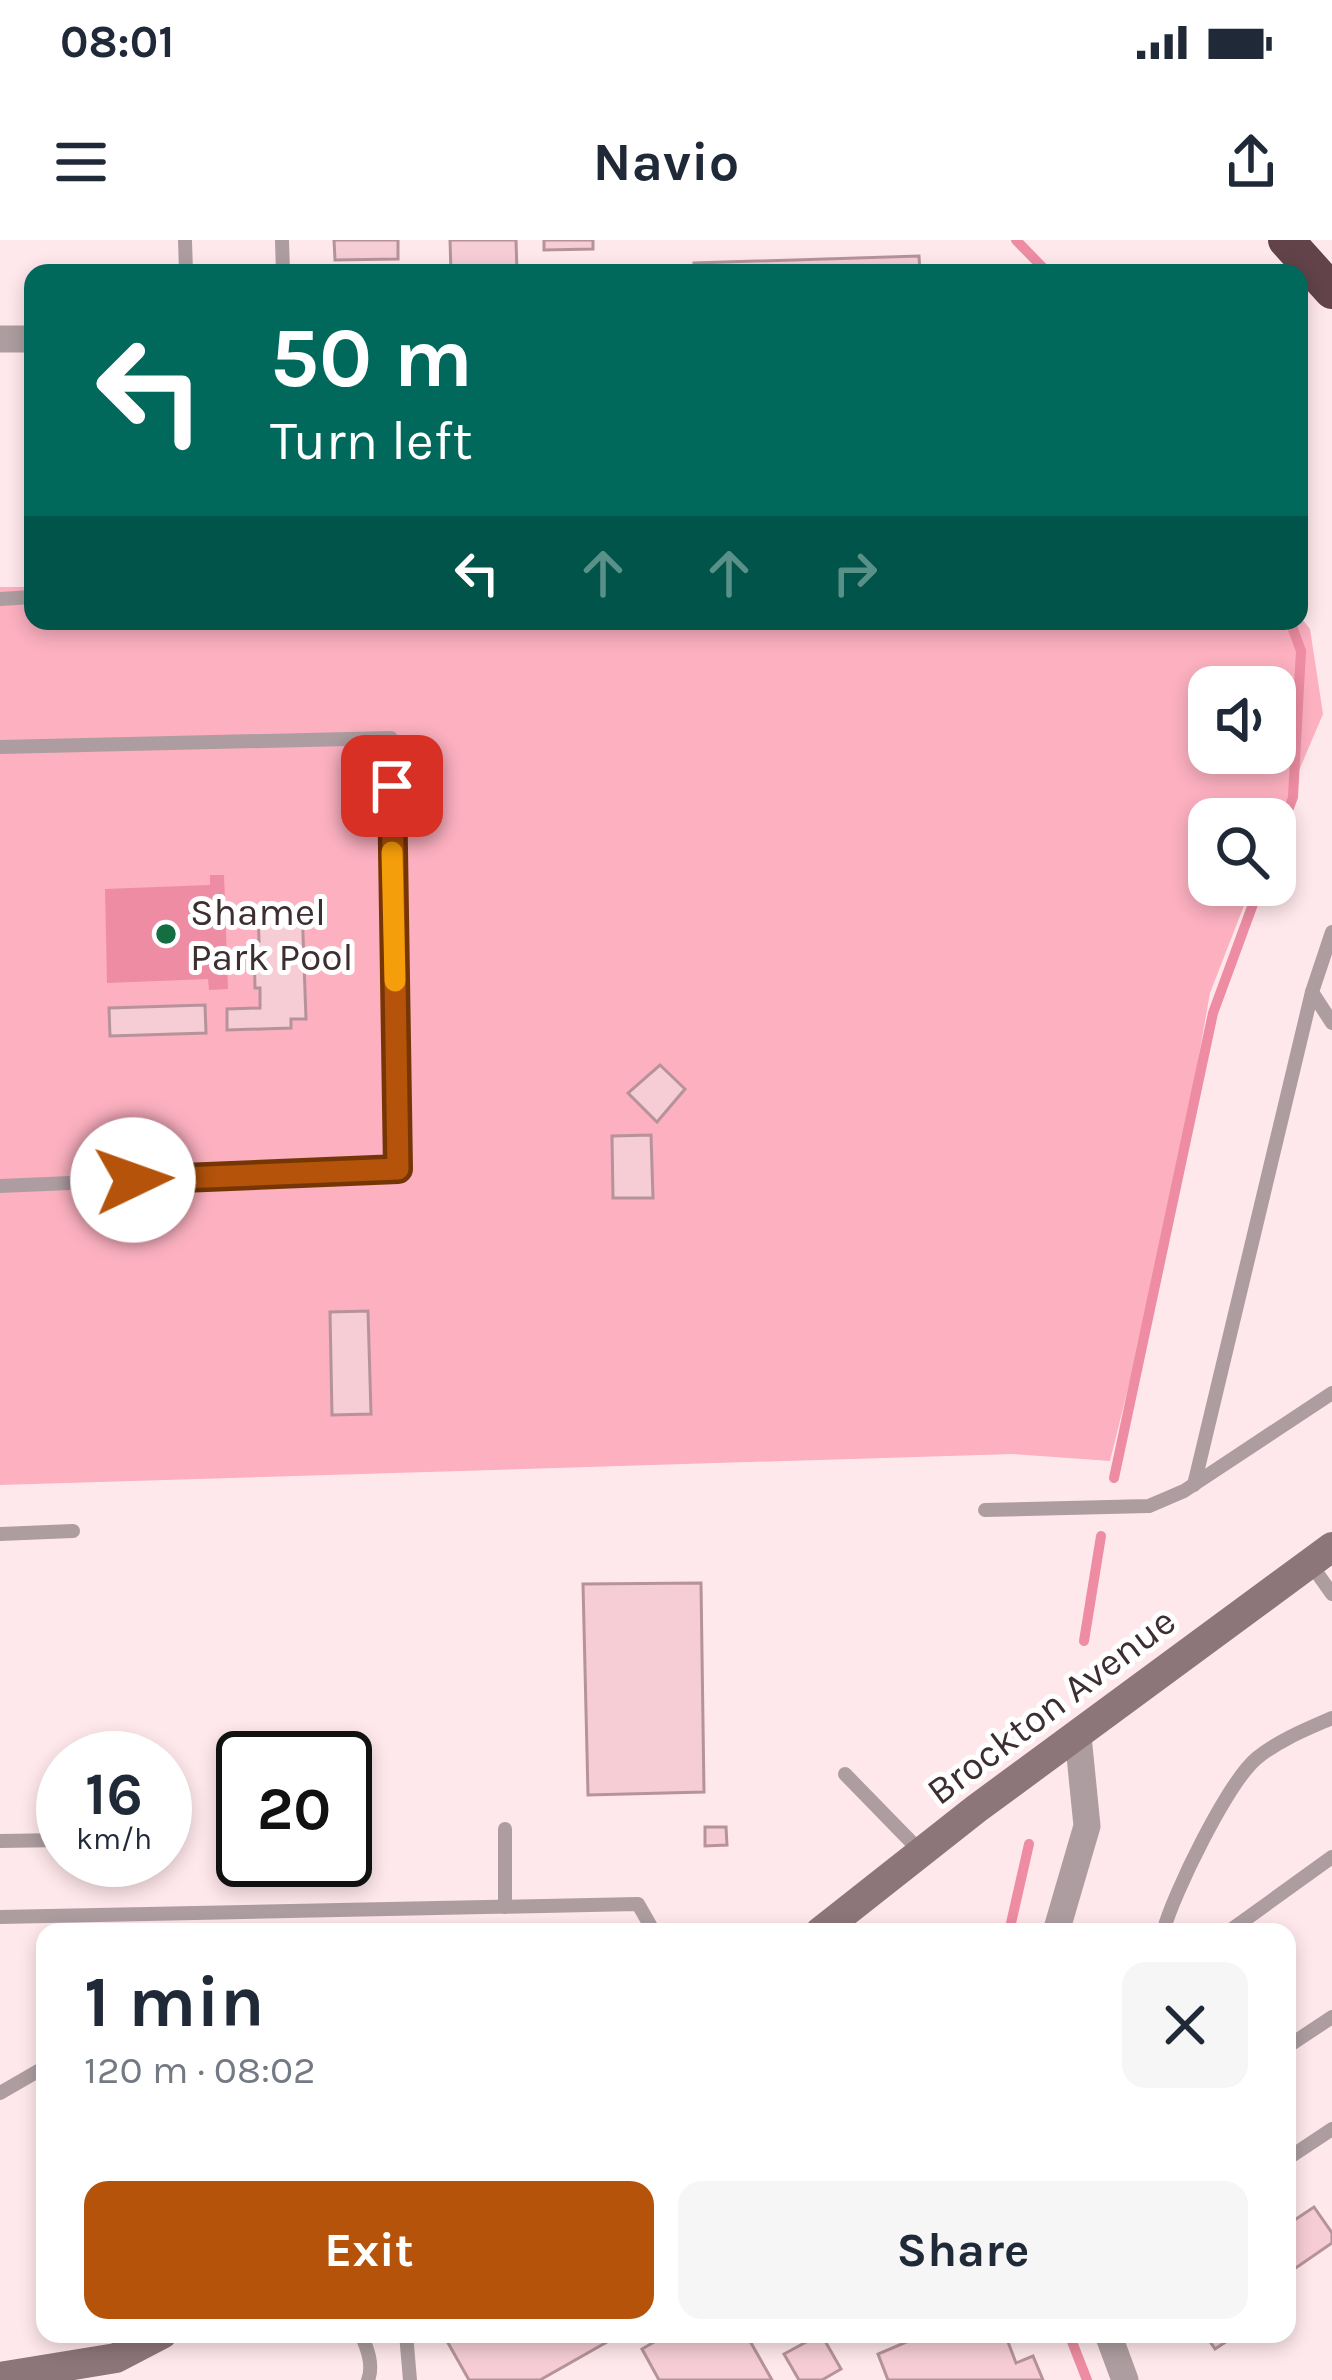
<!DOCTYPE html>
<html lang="en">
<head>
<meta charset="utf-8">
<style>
	body { margin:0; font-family:Karla,sans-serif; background:#f6f6f7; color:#1f2937; height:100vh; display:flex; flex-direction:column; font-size:45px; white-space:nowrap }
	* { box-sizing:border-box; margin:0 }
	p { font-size:39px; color:#747a83 }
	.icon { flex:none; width:66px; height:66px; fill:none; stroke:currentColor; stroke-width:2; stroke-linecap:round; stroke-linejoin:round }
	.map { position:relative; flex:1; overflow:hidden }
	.sheet { position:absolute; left:36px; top:1683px; width:1260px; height:420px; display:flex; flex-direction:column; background:#fff; border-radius:24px; box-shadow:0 6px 18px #0003 }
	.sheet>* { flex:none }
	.banner { position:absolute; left:24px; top:24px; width:1284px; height:366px; border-radius:24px; box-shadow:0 6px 18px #0003; background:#00695c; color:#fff; overflow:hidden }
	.buttons { position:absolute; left:1188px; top:426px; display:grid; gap:24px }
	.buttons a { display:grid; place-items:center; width:108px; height:108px; border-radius:24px; background:#fff; box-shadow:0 6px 18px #0003; font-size:60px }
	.speed { position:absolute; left:36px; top:1491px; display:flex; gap:24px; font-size:60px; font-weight:700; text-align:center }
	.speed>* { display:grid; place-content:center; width:156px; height:156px; border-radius:50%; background:#fff; box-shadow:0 6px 18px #0003; line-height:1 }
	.speed small { font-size:30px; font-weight:400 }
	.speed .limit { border:6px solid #111; border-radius:18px; background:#fff; color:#111 }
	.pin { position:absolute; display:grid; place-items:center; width:102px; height:102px; color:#fff; margin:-51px; border-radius:24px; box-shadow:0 6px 18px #0006 }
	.me { position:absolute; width:132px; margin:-66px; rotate:87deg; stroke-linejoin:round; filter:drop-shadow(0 0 9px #0008) }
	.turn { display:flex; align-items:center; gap:42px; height:252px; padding:0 48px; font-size:54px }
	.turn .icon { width:156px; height:156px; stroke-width:2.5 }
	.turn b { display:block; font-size:84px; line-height:102px }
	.lanes { display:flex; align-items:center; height:114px; padding:0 48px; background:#0003; justify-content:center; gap:60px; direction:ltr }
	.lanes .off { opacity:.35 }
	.round { display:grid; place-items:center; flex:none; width:126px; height:126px; border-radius:24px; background:#f6f6f7 }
	.summary { display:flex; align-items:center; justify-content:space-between; height:204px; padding:0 48px }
	h1 { font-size:72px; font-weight:700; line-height:90px }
	.action { display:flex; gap:24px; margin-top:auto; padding:24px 48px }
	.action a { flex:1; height:138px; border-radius:24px; background:#b45309; color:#fff; font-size:48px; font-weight:700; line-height:138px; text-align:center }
	.action a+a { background:#f6f6f7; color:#1f2937 }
	.status { display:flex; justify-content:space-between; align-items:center; height:84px; padding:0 60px; background:#fff; direction:ltr }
	.status svg { height:33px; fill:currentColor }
	header { display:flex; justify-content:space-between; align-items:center; height:156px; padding:0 48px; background:#fff; font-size:54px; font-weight:700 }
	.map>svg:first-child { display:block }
	.green { fill:#fcb0c0; fill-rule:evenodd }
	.water { fill:#ed8ca2 }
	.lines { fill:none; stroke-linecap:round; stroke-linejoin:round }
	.stream { stroke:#ed8ca2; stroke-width:10 }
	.building { fill:#f6cdd5; stroke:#b6939a; stroke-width:3 }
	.lane { stroke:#ad9da0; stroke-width:14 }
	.street { stroke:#ad9da0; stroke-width:27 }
	.secondary { stroke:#8d767a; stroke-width:30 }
	.highway { stroke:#614349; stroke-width:36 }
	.route-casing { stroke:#753606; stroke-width:30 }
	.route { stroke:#b45309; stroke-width:21 }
	.slow { stroke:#f59e0b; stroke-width:21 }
	.poi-dot { fill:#156e41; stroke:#fff; stroke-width:4.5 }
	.labels { text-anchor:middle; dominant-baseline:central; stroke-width:10; stroke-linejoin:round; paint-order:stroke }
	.poi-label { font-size:39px; fill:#3c2e31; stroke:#fff; text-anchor:start }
	.street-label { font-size:39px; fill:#3c2e31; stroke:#fff }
</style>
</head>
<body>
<div class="status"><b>08:01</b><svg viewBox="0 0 49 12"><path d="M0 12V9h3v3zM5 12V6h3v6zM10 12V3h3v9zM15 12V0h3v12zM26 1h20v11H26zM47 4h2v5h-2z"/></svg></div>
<header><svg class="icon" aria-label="menu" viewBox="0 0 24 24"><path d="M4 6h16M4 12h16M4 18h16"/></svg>Navio<svg class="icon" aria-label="share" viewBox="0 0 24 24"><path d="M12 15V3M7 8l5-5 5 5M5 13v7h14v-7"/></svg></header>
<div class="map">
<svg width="1332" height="2140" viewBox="0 0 1332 2140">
	<rect width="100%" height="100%" fill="#ffe8ec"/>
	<!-- green -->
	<path class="green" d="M0,347H33V381H1299V375L1310,389L1323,474L1275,587V579H1209V645H1252L1210,753L1170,979L1110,1221L1013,1214L0,1245ZM1209,447H1275V513H1209Z"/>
	<!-- water -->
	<path class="water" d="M210,635H224L228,749L209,750L208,739L107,743L105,649L210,645Z"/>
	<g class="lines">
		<!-- stream -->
		<g class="stream">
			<path d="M1016,0L1048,33"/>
			<path d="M1275,605L1293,557L1301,411L1290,381"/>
			<path d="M1114,1238L1213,773L1260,645"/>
			<path d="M1084,1401L1101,1296"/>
			<path d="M1009,1692L1029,1604"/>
			<path d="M1069,2094L1087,2140"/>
		</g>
	</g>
	<!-- building -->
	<g class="building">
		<path d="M334,0H398V19L335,20Z"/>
		<path d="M450,0H516L517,33H451Z"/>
		<path d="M544,0H593V9L544,10Z"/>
		<path d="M919,16L920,33H694V23Z"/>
		<path d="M302,667L306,779H291V788L227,790V769L260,768V748H255L254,701H259L258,669Z"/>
		<path d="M205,765L206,793L110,796L109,768Z"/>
		<path d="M660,825L685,849L657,882L628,853Z"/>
		<path d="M651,895L653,958H613L612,896Z"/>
		<path d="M368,1071L371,1174L332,1175L330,1072Z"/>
		<path d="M701,1343L704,1552L588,1555L583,1344Z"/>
		<path d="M705,1587H726L727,1605L705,1606Z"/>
		<path d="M1314,1967L1332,1993V2003L1287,2034V1985Z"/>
		<path d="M443,2094H621L540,2140H469Z"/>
		<path d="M668,2094H746L772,2140H659L642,2109Z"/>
		<path d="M821,2094L841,2129L822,2140H799L784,2114Z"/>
		<path d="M925,2094H1005L1016,2123L1033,2116L1043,2140H888L878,2114Z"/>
		<path d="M1205,2094H1238L1215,2109Z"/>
	</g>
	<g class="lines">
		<!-- lane -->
		<g class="lane">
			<path d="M185,0L186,33"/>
			<path d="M282,0L283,33"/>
			<path d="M0,359L33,357"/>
			<path d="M0,507L391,498L398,929L0,946"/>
			<path d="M1332,692L1312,752L1332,783"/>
			<path d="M1194,1245L1312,752"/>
			<path d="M985,1270L1149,1266L1184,1251L1332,1153"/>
			<path d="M0,1294L73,1291"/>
			<path d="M1310,1323L1332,1354"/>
			<path d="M845,1534L921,1612"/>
			<path d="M505,1589V1667"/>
			<path d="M0,1601L63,1600"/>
			<path d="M0,1677L638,1664L654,1692"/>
			<path d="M1163,1692C1173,1654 1228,1542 1257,1518C1279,1500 1307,1489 1332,1478"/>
			<path d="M1228,1692L1332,1617"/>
			<path d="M1287,1807L1332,1777"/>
			<path d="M0,1853L45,1827"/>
			<path d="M1287,1919L1332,1889"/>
			<path d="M361,2094C367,2108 374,2125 368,2140"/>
			<path d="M406,2094L410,2140"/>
		</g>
		<!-- street -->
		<g class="street">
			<path d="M0,99H33"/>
			<path d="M1056,1692L1087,1586L1078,1496"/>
			<path d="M1108,2094L1125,2140"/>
		</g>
		<!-- secondary -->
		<g class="secondary">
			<path d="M820,1692L976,1569L1332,1307"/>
			<path d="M0,2137L116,2118L162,2094"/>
		</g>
		<!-- highway -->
		<path class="highway" d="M1286,0L1332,51"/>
	</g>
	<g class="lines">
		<!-- route casing -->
		<g class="route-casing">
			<path id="route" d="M133,940L398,929L392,546"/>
		</g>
		<!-- route -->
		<use href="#route" class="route"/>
		<!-- slow -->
		<path class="slow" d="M392,612L395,741"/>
	</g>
	<!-- markers -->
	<circle class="poi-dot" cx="166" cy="694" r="12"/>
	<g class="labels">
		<!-- poi labels -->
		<g class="poi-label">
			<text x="190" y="672">Shamel<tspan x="190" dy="45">Park Pool</tspan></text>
		</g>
		<!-- street labels -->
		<g class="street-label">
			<text transform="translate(1051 1466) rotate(-37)">Brockton Avenue</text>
		</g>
	</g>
</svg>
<div class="buttons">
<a><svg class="icon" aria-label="sound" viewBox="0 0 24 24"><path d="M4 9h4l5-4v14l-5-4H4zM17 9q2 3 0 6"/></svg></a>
<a><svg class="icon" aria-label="search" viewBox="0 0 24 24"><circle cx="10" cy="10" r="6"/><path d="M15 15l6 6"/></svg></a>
</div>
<div class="speed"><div>16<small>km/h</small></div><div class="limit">20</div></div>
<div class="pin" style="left:392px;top:546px;background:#d93025"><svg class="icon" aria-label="arrive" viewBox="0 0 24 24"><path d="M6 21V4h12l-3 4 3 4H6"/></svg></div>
<svg class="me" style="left:133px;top:940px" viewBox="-20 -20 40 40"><circle r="19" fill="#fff"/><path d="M0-13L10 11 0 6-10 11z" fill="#b45309"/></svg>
<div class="banner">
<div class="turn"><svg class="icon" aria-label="left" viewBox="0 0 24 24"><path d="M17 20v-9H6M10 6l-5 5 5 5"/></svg><div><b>50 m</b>Turn left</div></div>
<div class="lanes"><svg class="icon" aria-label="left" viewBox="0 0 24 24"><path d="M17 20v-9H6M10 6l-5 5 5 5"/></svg><svg class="icon off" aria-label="ahead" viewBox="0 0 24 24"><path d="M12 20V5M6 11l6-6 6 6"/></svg><svg class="icon off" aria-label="ahead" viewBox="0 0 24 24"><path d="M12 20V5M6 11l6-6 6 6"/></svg><svg class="icon off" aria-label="right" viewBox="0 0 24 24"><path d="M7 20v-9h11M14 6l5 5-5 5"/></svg></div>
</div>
<section class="sheet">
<div class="summary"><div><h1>1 min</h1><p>120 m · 08:02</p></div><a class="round"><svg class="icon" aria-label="close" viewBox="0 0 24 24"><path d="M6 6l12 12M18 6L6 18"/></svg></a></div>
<div class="action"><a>Exit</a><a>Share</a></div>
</section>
</div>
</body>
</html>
